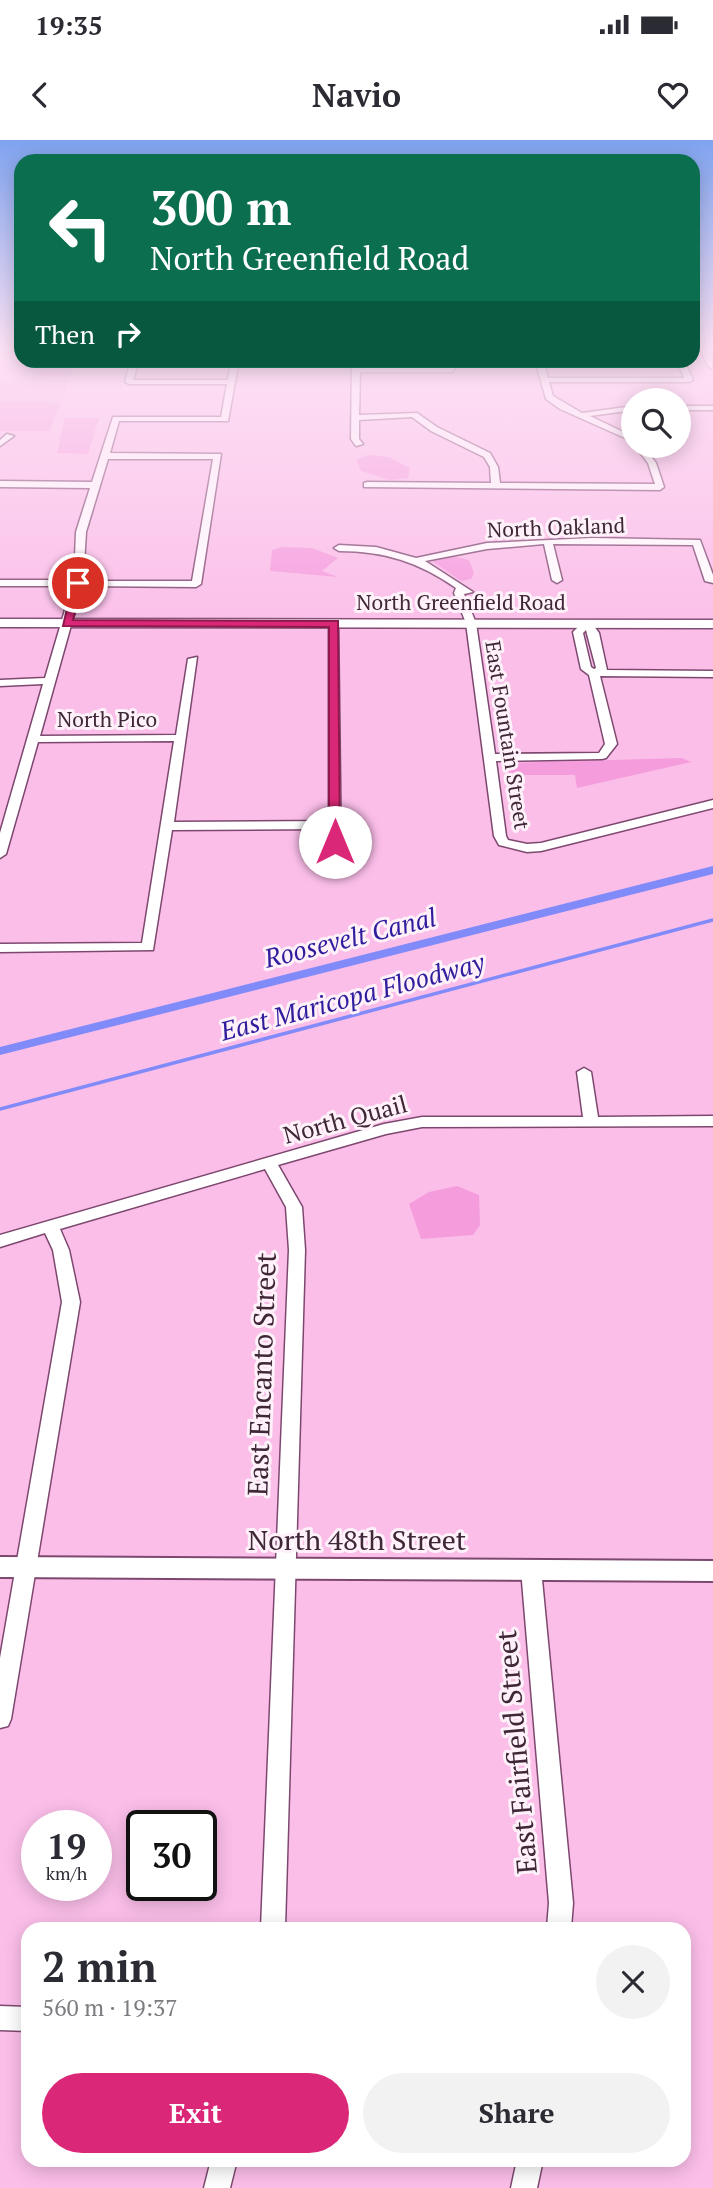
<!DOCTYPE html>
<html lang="en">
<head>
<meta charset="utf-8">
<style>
	body { margin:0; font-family:"PT Serif",serif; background:#f2f2f3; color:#2b2b33; height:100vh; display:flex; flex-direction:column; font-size:26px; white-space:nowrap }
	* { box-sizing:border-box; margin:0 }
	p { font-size:23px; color:#7c7c81 }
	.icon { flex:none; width:38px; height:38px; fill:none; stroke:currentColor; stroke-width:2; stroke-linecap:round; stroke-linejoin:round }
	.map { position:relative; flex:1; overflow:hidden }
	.panel { position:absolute; left:21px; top:1782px; width:670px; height:245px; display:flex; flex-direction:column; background:#fff; border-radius:21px; box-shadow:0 4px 18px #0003 }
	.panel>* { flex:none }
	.banner { position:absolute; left:14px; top:14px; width:686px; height:214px; border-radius:21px; box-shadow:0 4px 18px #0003; background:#0b6e4f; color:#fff; overflow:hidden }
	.tools { position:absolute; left:621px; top:248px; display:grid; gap:14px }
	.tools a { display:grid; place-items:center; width:70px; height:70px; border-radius:50%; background:#fff; box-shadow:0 4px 18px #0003; font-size:35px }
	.speed { position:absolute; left:21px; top:1670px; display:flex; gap:14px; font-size:35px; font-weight:700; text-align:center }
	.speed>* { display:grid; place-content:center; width:91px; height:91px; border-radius:50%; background:#fff; box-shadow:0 4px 18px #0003; line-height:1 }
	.speed small { font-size:18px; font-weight:400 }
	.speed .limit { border:4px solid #111; border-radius:10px; background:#fff; color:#111 }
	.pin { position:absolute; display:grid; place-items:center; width:60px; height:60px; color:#fff; margin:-30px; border:4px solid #fff; border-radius:50%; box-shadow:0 2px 7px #0007 }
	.me { position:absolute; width:77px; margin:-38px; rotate:0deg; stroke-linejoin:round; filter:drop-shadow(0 0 5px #0008) }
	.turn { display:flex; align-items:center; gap:24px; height:147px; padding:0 21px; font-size:32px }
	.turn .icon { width:91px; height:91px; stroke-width:2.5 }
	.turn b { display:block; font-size:49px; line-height:60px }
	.then { display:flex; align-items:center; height:66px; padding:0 21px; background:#0003; gap:14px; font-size:26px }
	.round { display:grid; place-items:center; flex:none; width:74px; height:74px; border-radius:37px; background:#f2f2f3 }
	.head { display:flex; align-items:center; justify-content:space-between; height:119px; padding:0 21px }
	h1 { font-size:42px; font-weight:700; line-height:52px }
	.cta { display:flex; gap:14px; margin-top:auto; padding:14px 21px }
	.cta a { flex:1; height:80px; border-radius:42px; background:#db2777; color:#fff; font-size:28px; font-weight:700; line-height:80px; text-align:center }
	.cta a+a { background:#f2f2f3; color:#2b2b33 }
	.status { display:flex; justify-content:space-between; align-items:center; height:49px; padding:0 35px; background:#fff; direction:ltr }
	.status svg { height:19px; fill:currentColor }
	header { display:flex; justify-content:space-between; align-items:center; height:91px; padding:0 21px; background:#fff; font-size:32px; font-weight:700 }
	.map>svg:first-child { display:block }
	.built { fill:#f5b1e2 }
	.green { fill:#f59cdd }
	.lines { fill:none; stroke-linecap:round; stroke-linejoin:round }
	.stream { stroke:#818af9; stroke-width:3.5 }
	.canal { fill:#818af9; fill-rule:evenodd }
	.minor-casing { stroke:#7d486f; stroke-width:3 }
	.tertiary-casing { stroke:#7d486f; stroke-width:4 }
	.secondary-casing { stroke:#7d486f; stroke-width:3 }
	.minor { fill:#fff; fill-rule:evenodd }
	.tertiary { fill:#fff; fill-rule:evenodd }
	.secondary { fill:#fff; fill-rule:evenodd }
	.route { fill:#db2777; stroke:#8e194d; stroke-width:2 }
	.labels { text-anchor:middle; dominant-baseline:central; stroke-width:6; stroke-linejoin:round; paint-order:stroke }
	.far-street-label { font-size:21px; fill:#3f2738; stroke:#fef1f9 }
	.street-label { font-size:24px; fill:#3f2738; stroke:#fef1f9 }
	.water-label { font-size:26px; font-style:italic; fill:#2f1d9d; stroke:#fef1f9 }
	.near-street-label { font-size:28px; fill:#3f2738; stroke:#fef1f9 }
</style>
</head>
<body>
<div class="status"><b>19:35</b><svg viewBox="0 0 49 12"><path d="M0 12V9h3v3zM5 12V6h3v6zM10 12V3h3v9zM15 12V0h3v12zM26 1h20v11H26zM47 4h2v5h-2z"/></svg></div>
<header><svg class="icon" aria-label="back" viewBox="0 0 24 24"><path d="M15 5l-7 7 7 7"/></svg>Navio<svg class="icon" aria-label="heart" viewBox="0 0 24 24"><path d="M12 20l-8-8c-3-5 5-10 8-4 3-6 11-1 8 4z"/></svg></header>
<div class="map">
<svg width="713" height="2048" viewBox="0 0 713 2048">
	<rect width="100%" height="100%" fill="#fbbee9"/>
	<!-- built -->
	<path class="built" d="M0,220L76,221L49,291H0Z"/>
	<!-- green -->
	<g class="green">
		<path d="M43,223H75L70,237H38L32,241L37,228L34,226Z"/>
		<path d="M0,262H50V265H60L49,291H0Z"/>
		<path d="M65,278H99L88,314L57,313Z"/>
		<path d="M368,315L389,317L410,328L408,338L390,340L361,331L356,320Z"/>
		<path d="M282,407L312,408L338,418L322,431L338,437L270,431L272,410Z"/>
		<path d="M448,415L469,420L474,433L471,439L461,441L432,421Z"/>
		<path d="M682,618L691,622L577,648L575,635H510L507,623Z"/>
		<path d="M457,1046L479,1055L480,1085L473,1095L421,1099L409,1064L429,1052Z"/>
	</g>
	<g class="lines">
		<!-- stream -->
		<path class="stream" d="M0,969L713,780"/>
		<!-- canal -->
		<path class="canal" d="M713,726V734L0,915V907Z"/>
		<!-- minor casing -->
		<g class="minor-casing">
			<g id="minor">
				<path d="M131,220H139L133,240H228L231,220H239L228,281H119L110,313L221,314L201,444L196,447L82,446L40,596L176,595L188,519L197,517L174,682L329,681V484L338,482L341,719L335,723L329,719V689L172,690L153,810L0,812V804L142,803L174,601L38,602L6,714L0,718V693L43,544L0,546V540L45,538L72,446H0V440H74L76,392L90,348L0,347V341L92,342L113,277H221L227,244H129L125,242ZM108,319H213L192,441H83L86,392Z"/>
				<path d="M352,220H360V228H455L452,232H360L359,275L417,273L437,287L490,313L498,327L500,343L655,344L648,323L635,306H643L656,323L664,347L660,350L364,347V343L367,342L491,343L490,327L484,317L431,291L412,277L359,280V299L363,304L356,306L351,299Z"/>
				<path d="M535,220H543L548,238H684L677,220H684L693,240L689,242H549L553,256L582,273L634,266V270L590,276L634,297V302L560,269L546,259Z"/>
				<rect x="679" y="266" width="34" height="4"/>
				<path d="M7,294L14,296L0,306V300Z"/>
				<path d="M592,398L700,400L713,435V443L705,441L693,405L553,404L562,440L557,443L552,440L544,404L487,409L425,421L473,452L464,454L476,483L495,614L599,613L605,604L589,535L581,529L573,492L583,482H591L599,493L607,530L713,531V537L600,536L617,604L606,618L602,619L496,621L506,696L508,700L527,704L541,703L713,660V668L541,711L527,712L499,705L494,696L466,483L454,453L456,448C419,422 384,411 339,411L334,408L339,405L376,407L416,418L487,403ZM586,490L596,528L594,529L591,527L583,493Z"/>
				<path d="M584,928L591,932L598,977L713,976V986L422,987L386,994L278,1025L302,1067L305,1110L285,1788H261L289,1110L286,1067L265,1029L60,1089L69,1110L80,1162L11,1579L8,1586L0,1588V1518L62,1162L53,1110L45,1093L0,1107V1095L384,984L422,977H583L577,932Z"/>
				<path d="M531,1421L538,1423L541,1429L573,1763L571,1788H547L549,1763L521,1429L524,1423Z"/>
				<path d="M0,1866L28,1867V1891L0,1890Z"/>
				<path d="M211,2020H237L230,2048H204Z"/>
				<path d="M517,2020H543L537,2048H511Z"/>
			</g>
		</g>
		<!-- tertiary casing -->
		<g class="tertiary-casing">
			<path id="tertiary" d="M0,1417L713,1421V1441L0,1437Z"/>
		</g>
		<!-- secondary casing -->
		<g class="secondary-casing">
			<g id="secondary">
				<path d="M700,209H710L713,229L708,226Z"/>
				<path d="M0,479L713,480V488L0,487Z"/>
			</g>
		</g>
		<!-- minor -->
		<use href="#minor" class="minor"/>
		<!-- tertiary -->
		<use href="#tertiary" class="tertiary"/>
		<!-- secondary -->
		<use href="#secondary" class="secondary"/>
	</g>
	<!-- sky -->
	<linearGradient id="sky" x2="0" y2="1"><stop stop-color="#7fa3ef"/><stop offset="0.42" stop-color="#fde2f5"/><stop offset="1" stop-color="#fde2f5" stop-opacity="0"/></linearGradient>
	<rect width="713" height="496" fill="url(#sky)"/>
	<!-- route -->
	<path class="route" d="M78,440L83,443L73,480L338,481L340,705L329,702V487L63,486L73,443Z"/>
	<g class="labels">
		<!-- far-street labels -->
		<g class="far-street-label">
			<text transform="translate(556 387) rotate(-2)">North Oakland</text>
			<text x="461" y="462">North Greenfield Road</text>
			<text x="107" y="579">North Pico</text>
			<text transform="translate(508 595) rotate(81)">East Fountain Street</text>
		</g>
		<!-- street labels -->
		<g class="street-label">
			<text transform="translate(345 979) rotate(-15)">North Quail</text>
		</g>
		<!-- water labels -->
		<g class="water-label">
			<text transform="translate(350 797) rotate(-14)">Roosevelt Canal</text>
			<text transform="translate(352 856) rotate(-15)">East Maricopa Floodway</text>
		</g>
		<!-- near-street labels -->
		<g class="near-street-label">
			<text transform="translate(261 1234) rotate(-88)">East Encanto Street</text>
			<text x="357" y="1399">North 48th Street</text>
			<text transform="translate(516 1612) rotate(-95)">East Fairfield Street</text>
		</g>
	</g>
</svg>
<div class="tools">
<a><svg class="icon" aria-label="search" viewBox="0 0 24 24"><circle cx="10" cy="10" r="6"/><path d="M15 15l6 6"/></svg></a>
</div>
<div class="speed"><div>19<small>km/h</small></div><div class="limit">30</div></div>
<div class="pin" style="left:78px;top:443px;background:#d93025"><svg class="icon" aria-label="arrive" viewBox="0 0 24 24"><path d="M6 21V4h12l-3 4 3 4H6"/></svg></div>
<svg class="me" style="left:335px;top:702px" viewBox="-20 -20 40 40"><circle r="19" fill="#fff"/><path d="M0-13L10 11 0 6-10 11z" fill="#db2777"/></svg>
<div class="banner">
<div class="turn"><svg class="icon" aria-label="left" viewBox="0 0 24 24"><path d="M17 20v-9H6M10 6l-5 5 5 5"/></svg><div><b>300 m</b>North Greenfield Road</div></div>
<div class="then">Then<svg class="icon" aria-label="right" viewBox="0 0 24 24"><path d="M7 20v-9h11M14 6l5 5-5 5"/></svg></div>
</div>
<section class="panel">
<div class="head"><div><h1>2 min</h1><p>560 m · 19:37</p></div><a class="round"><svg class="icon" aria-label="close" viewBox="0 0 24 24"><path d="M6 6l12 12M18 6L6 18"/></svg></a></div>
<div class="cta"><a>Exit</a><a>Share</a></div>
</section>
</div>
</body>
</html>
